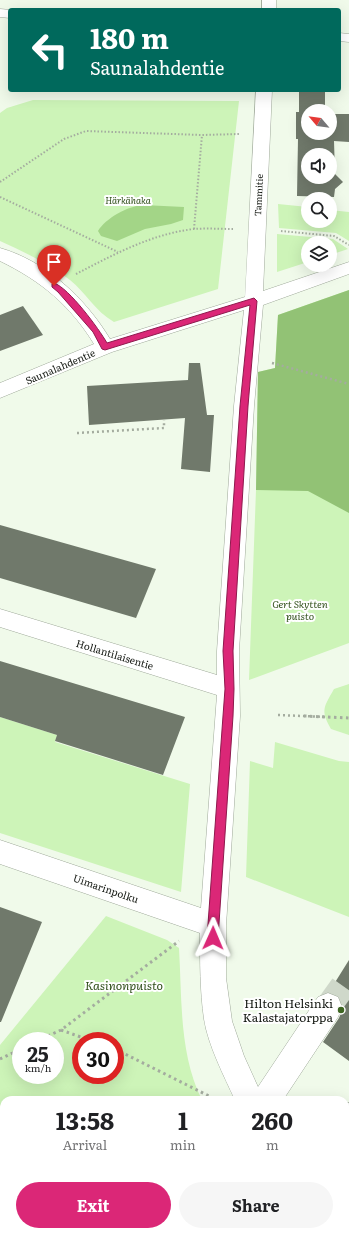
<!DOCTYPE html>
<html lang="en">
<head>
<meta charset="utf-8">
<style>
	body { margin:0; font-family:Literata,serif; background:#f6f6f6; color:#202124; height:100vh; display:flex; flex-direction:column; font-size:15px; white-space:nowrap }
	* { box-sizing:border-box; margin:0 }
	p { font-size:13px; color:#757577 }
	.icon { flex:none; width:22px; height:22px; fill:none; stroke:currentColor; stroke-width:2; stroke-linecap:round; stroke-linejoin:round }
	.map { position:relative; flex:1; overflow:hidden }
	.panel { position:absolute; left:0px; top:1096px; width:349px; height:140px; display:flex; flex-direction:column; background:#fff; border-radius:12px 12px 0 0; box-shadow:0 4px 16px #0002 }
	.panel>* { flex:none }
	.guide { position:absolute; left:8px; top:8px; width:333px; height:84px; border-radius:4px; box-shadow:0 4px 16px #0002; background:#00695c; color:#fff; overflow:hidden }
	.needle { width:26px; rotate:299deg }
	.buttons { position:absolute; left:301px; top:104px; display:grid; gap:8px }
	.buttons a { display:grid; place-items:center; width:36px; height:36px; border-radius:50%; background:#fff; box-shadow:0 4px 16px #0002; font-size:20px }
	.speed { position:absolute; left:12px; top:1032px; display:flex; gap:8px; font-size:20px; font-weight:700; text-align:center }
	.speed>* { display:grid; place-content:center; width:52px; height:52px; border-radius:50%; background:#fff; box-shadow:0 4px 16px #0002; line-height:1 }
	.speed small { font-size:10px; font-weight:400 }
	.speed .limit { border:6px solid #d22; background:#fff; color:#111 }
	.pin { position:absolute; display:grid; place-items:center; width:34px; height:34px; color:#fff; margin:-41px -17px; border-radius:50% 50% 50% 0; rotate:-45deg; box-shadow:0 0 4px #0007 }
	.pin .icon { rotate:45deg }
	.me { position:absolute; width:44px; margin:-22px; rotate:1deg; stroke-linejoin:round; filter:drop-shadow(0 0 3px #0008) }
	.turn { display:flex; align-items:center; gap:14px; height:84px; padding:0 16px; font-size:18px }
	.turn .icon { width:52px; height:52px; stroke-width:2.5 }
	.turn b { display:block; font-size:28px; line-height:34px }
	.eta { display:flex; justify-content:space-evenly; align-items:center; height:68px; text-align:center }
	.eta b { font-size:24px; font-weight:700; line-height:28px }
	.action { display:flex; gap:8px; margin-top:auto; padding:8px 16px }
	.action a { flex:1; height:46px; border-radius:24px; background:#db2777; color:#fff; font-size:16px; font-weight:700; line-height:46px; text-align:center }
	.action a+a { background:#f6f6f6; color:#202124 }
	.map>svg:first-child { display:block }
	.green { fill:#cdf4b8; fill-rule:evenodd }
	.forest { fill:#92c275 }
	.water { fill:#a3d587 }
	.building { fill:#70796b; fill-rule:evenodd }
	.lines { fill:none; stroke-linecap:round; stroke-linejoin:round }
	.minor-tunnel { stroke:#cfd8ca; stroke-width:26; stroke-dasharray:26 13; stroke-linecap:butt }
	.minor-casing { stroke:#9fa99a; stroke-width:1 }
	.path-far2 { stroke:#a4ac9f; stroke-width:2; stroke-dasharray:1.5 2; stroke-linecap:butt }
	.path-far1 { stroke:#a4ac9f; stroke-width:2.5; stroke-dasharray:2 3; stroke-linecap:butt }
	.path { stroke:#a4ac9f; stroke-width:3; stroke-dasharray:2.5 3.5; stroke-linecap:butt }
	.minor { fill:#fff; fill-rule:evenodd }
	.route { fill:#db2777; stroke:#8e194d }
	.poi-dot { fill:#3e6622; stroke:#fff; stroke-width:1.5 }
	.labels { text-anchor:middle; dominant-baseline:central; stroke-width:4; stroke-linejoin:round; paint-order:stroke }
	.far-street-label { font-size:9px; fill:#141812; stroke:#fff }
	.far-park-label { font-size:9px; font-style:italic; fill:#304f1a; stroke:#fff }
	.street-label { font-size:10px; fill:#141812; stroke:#fff }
	.park-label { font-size:10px; font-style:italic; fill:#304f1a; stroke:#fff }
	.near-park-label { font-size:12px; font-style:italic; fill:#304f1a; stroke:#fff }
	.near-poi-label { font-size:12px; fill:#141812; stroke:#fff; text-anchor:end }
</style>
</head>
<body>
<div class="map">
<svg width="349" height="1236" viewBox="0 0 349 1236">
	<rect width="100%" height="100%" fill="#f0faea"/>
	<!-- green -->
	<g class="green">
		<path d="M33,100L239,101L218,289L114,322C95,311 86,293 70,280C48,263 24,252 0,241V113L7,108Z"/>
		<path d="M278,204L308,207V221H330V210L349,212V241L336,233L279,228Z"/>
		<path d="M277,234L333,239L348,249L330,255V243H308V262L277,272Z"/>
		<path d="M349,290V643L249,680L256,490L258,372L275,368L278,315Z"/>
		<path d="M349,684V735L331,729C320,710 324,707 334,689Z"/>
		<path d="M0,717L57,735L55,742L190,784L181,892L0,833Z"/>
		<path d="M275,742L339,761L349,762V917L246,877L250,761L273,768Z"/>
		<path d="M106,916L167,940L179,948C182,999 179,1054 202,1100H4V1232H153L150,1236H0V1045ZM21,1041H55V1075H21ZM81,1041H115V1075H81Z"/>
		<path d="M197,1232H239V1236H196Z"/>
	</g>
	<!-- forest -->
	<path class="forest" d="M349,290V513L308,491L256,490L258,372L275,368L278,315Z"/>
	<!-- water -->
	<path class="water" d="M143,205L184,207L183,220L171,224L145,229L117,241L101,236L98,231C106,218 128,206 143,205Z"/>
	<!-- building -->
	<g class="building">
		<path d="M299,90H325V111H308V133H330V114H349V142L334,141L335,174L343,182L335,189L334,197L297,196L298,139H296V112H299ZM308,155H330V177H308Z"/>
		<path d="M23,306L43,335L0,351V315Z"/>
		<path d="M189,363H200L207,415H214L210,472L181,469L185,418L89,425L87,386L188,380Z"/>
		<path d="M0,525L156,569L136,618L0,578Z"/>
		<path d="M0,661L185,717L163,775L55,741L57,735L0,717Z"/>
		<path d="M0,907L42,922L1,1022H0Z"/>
		<path d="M349,960V1061L323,1042L339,1018L343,1008L339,996L329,992Z"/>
	</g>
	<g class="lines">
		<!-- minor-tunnel -->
		<path class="minor-tunnel" d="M328,1007L343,986"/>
		<!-- minor casing -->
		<g class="minor-casing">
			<g id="minor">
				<rect x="262" y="0" width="14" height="10"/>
				<path d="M0,9L11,10L10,18L0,17Z"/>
				<path d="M339,33L349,34V42L339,41Z"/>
				<path d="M256,90H272L263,291L349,262V274L263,305L254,406L239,651L240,716L226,925V978L232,1021L244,1056L258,1087L318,997L328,993L338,997L342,1007L338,1017L283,1100H235C224,1076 208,1045 204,1019C200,991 200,962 200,933L0,864V840L201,908L217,695L0,627V609L217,675V651L234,406L244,310L112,352L0,398V383L94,344C70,305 41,281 0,261V248C46,261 86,299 110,339L245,297Z"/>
				<path d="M349,1103V1131L345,1132V1104Z"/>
				<path d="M265,1232H295L296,1236H266Z"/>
			</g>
		</g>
		<!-- path-far2 -->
		<g class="path-far2">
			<path d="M0,182L64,139L86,131L202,135L239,134"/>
			<path d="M0,197L118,252"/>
			<path d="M194,229L202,135"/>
			<path d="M281,231L334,236L349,245"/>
			<path d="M76,274C113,255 151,234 194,229C207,228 221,229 234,229"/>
		</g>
		<!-- path-far1 -->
		<g class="path-far1">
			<path d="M272,363L349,384"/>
			<path d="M77,433L164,428V420"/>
			<path d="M278,715L328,717"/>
		</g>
		<!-- path -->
		<g class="path">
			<path d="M304,716L349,718"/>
			<path d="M61,1030L92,1041"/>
			<path d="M37,1041L61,1030L179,941"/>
			<path d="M115,1049L217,1100"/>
			<path d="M0,1059L21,1049"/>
		</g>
		<!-- minor -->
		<use href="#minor" class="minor"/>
	</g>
	<!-- route -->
	<path class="route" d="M54,283C69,288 99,329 107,343L254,298L257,301L248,406L233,651L234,689L233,716L218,938L217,942L213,943L209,942L207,938L223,716L225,689L223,651L240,406L250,305L105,350L102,349L93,332L58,292L52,287V284Z"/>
	<!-- markers -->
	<circle class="poi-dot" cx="341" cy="1010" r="4"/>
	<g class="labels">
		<!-- far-street labels -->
		<g class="far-street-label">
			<text transform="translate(258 195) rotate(-87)">Tammitie</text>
		</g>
		<!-- far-park labels -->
		<g class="far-park-label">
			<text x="128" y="200">Härkähaka</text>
		</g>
		<!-- street labels -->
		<g class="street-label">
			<text transform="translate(60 366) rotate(-23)">Saunalahdentie</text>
			<text transform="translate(115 654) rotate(17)">Hollantilaisentie</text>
			<text transform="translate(106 888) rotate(19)">Uimarinpolku</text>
		</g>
		<!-- park labels -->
		<g class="park-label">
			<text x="300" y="603">Gert Skytten<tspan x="300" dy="12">puisto</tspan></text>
		</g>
		<!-- near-park labels -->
		<g class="near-park-label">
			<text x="124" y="985">Kasinonpuisto</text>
		</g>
		<!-- near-poi labels -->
		<g class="near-poi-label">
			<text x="333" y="1003">Hilton Helsinki<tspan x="333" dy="14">Kalastajatorppa</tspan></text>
		</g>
	</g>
</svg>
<div class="buttons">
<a><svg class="needle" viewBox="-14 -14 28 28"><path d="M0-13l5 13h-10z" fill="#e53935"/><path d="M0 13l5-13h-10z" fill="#757577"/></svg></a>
<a><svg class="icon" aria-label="sound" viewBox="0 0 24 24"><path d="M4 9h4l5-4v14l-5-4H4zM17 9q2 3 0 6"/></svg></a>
<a><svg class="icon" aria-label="search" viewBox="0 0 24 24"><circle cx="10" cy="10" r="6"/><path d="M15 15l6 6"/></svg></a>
<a><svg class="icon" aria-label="layers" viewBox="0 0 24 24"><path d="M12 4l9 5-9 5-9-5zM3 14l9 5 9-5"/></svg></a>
</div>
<div class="speed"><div>25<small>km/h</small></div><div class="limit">30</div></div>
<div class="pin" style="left:54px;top:286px;background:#d93025"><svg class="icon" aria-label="arrive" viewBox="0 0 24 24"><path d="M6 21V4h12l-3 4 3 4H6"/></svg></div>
<svg class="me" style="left:213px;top:938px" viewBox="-20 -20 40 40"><path d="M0-17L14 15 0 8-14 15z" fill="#db2777" stroke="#fff" stroke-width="4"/></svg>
<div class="guide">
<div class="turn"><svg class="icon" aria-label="left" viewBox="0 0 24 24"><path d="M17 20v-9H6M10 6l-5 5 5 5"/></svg><div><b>180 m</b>Saunalahdentie</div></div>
</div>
<section class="panel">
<div class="eta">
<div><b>13:58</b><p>Arrival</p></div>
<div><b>1</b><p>min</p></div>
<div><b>260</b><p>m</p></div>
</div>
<div class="action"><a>Exit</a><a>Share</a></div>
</section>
</div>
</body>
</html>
